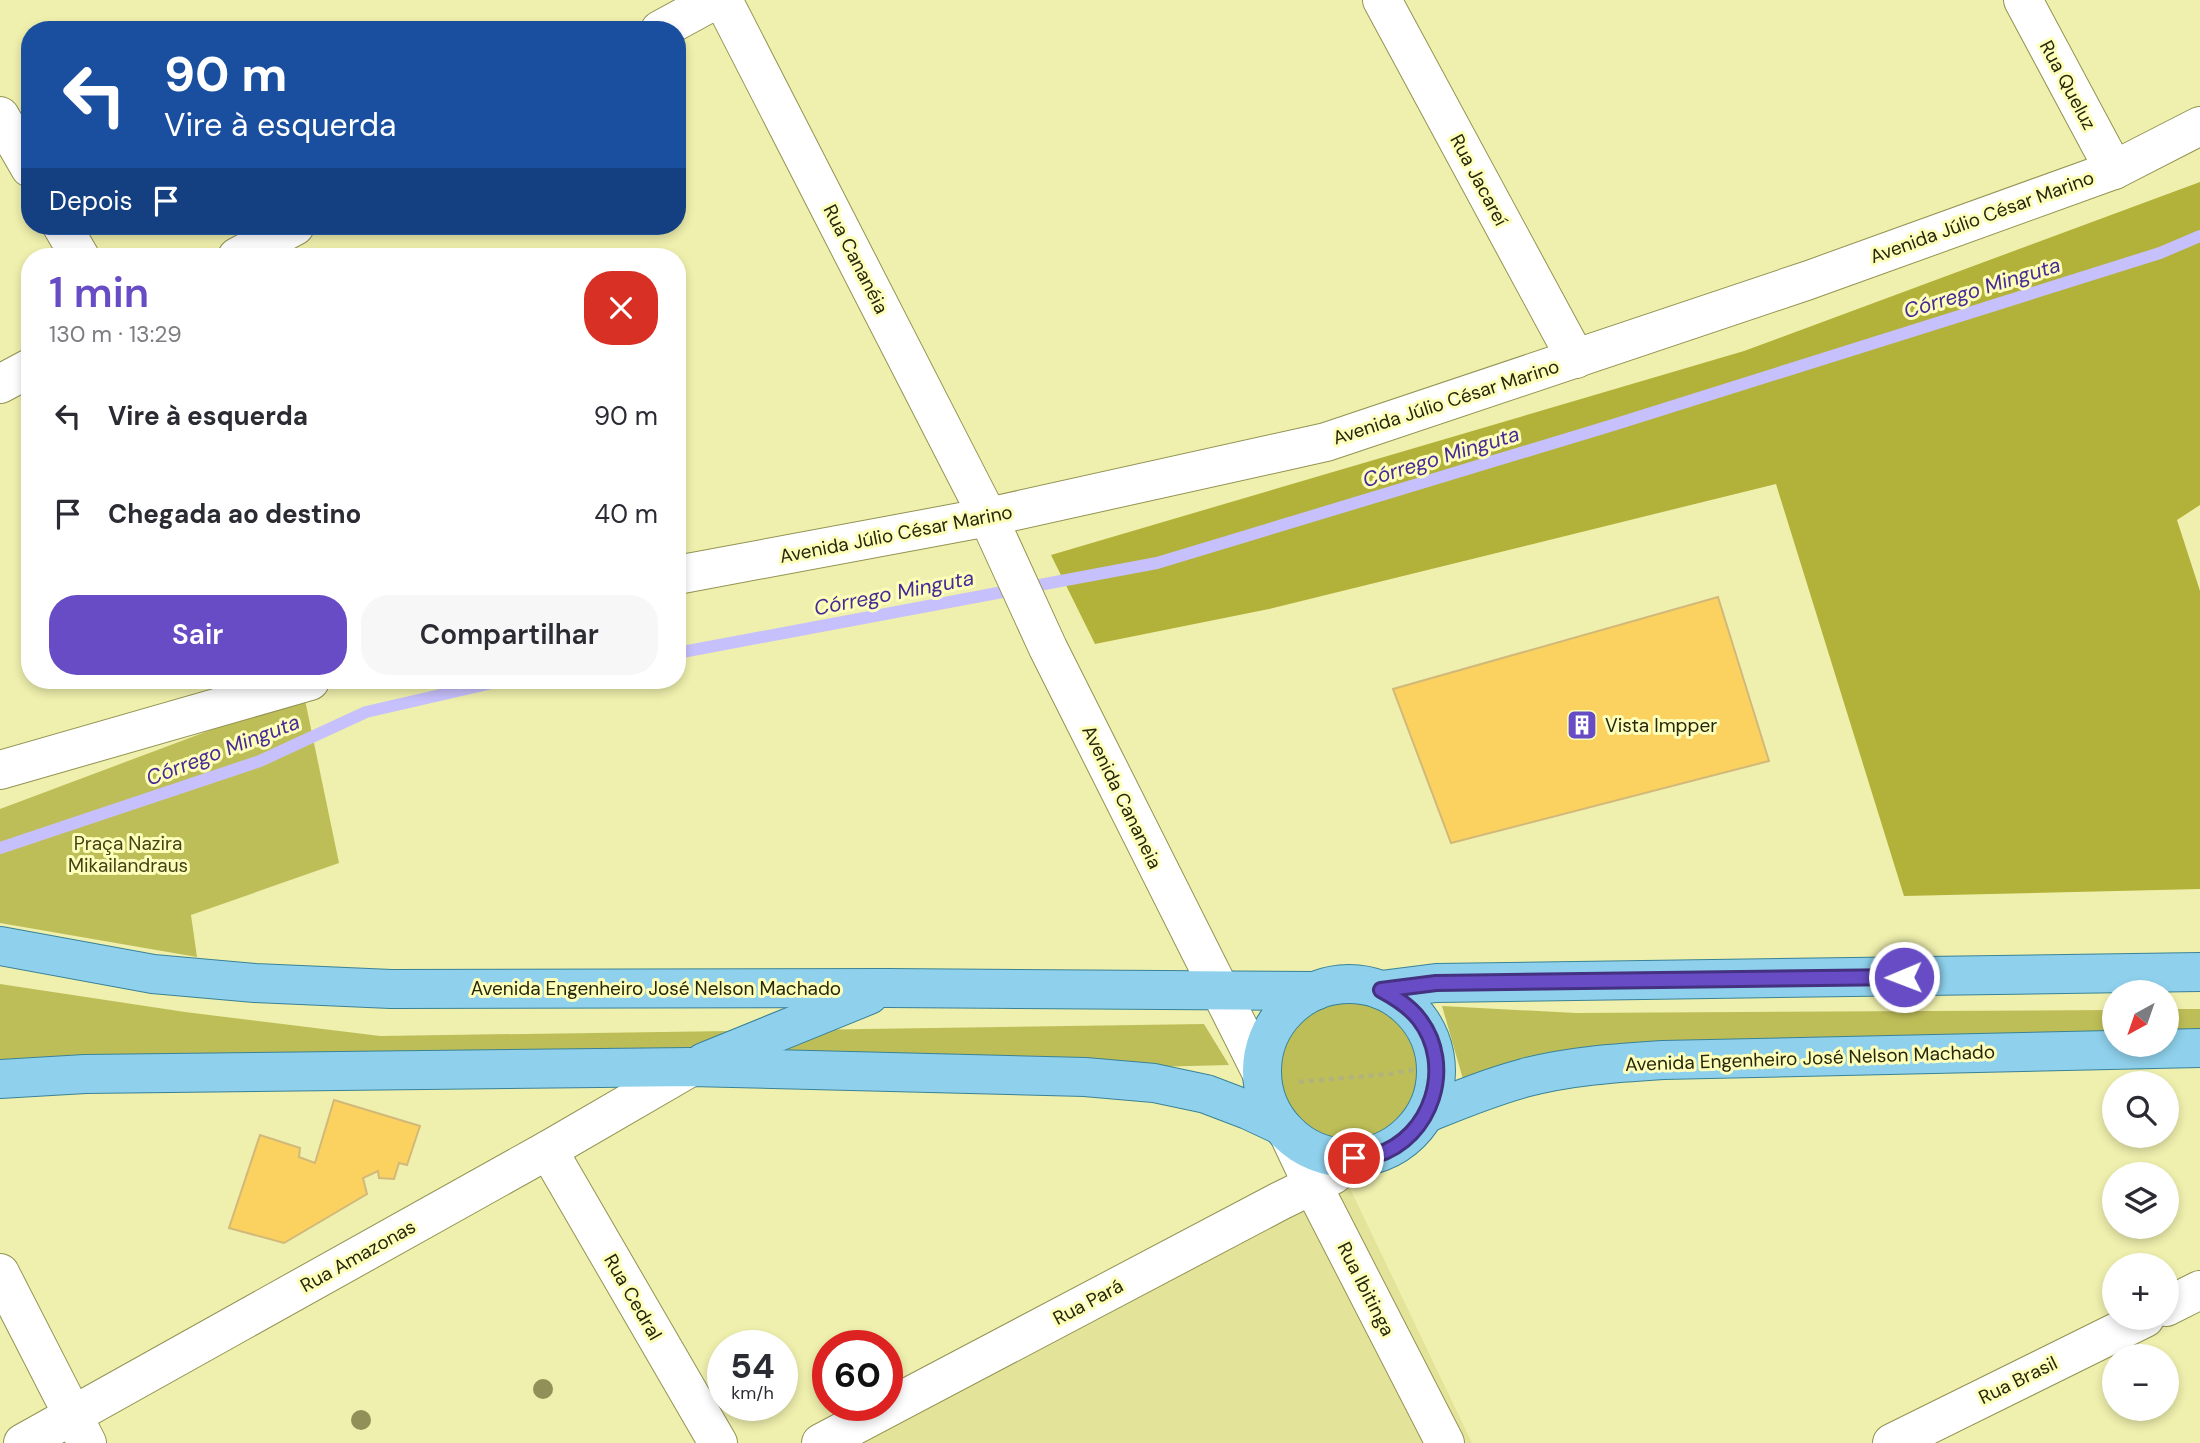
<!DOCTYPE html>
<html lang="pt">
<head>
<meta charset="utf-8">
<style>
	body { margin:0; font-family:"DM Sans",sans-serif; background:#f7f7f7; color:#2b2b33; height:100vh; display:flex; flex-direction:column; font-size:26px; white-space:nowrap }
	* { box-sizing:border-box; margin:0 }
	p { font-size:23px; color:#7c7c81 }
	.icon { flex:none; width:38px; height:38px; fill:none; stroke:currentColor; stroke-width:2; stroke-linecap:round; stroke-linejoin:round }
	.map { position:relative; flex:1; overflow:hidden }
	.sheet { position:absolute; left:21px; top:248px; width:665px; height:441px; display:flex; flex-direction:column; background:#fff; border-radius:28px; box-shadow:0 4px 10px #0003 }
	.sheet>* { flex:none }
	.guide { position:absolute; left:21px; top:21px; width:665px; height:214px; border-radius:28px; box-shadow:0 4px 10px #0003; background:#1a4fa0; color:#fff; overflow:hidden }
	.needle { width:46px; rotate:220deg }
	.fabs { position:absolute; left:2102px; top:980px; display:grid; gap:14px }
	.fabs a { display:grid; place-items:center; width:77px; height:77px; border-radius:50%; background:#fff; box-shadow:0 4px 10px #0003; font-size:35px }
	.speed { position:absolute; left:707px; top:1330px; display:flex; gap:14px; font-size:35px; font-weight:700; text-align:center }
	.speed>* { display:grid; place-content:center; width:91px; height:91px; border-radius:50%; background:#fff; box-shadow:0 4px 10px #0003; line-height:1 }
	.speed small { font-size:18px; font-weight:400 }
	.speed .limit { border:10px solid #d22; background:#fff; color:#111 }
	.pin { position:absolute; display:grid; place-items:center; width:60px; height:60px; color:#fff; margin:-30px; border:4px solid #fff; border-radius:50%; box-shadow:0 2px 7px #0007 }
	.me { position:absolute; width:77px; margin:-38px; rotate:269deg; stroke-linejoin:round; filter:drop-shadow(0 0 5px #0008) }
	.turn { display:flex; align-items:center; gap:24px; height:147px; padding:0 28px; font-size:32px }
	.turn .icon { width:91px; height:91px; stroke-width:2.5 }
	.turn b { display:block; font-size:49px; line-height:60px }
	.then { display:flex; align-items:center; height:66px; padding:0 28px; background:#0003; gap:14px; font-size:26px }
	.round { display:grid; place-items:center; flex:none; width:74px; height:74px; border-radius:28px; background:#f7f7f7 }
	.summary { display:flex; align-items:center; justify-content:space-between; height:119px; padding:0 28px }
	h1 { font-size:42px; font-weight:600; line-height:52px; color:#684cc5 }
	.primary-button { display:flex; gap:14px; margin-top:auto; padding:14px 28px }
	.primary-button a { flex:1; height:80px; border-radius:28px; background:#684cc5; color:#fff; font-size:28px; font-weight:600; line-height:80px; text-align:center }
	.primary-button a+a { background:#f7f7f7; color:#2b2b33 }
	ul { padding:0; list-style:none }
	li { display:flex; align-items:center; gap:21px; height:98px; padding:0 28px }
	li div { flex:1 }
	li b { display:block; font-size:26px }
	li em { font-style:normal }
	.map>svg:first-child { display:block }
	.built { fill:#e3e499 }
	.green { fill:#bebe58 }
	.forest { fill:#b2b139 }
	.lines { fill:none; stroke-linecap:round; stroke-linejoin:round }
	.stream { stroke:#c6c0fc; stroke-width:12 }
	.building { fill:#fbd260; stroke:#d2b97a; stroke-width:2 }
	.minor-casing { stroke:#939353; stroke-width:40 }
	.major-casing { stroke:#3a8296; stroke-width:40 }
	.path { stroke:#b2b37c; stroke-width:4.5; stroke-dasharray:5 5; stroke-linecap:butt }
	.minor { stroke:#fff; stroke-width:38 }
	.major { stroke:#8fd1ec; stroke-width:38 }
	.tree { fill:#909058 }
	.route-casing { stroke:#443180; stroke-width:18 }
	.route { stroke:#684cc5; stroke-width:12 }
	.labels { text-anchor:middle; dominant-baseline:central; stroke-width:6; stroke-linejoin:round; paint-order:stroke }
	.street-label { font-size:19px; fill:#27270c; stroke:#fcfeba }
	.poi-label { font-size:19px; fill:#27270c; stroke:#fcfeba; text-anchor:start }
	.park-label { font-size:19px; fill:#424212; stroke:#fcfeba }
	.water-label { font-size:21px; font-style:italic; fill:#482997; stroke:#fcfeba }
</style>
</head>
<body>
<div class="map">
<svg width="2200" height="1443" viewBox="0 0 2200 1443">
	<rect width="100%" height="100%" fill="#eff0ad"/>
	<!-- built -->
	<path class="built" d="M1346,1180L1472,1443H850Z"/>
	<!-- green -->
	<g class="green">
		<path d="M304,695L339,863L191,915L197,957L0,923V809Z"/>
		<path d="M0,984L185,1012L380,1036L1204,1024L1229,1065L810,1076L0,1063Z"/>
		<circle cx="1349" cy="1073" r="70"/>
		<path d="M1442,1006L1576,1013L2114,1010V1042L1465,1086Z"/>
		<path d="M2166,1009H2200V1040L2167,1041Z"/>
	</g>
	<!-- forest -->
	<path class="forest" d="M2200,182V505L2177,520L2200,591V889L1904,896L1776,484L1269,609L1095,644L1051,555L1744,351Z"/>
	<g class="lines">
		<!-- stream -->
		<g class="stream">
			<path d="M677,653L1157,563L1613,425L2160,253L2200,236"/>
			<path d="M0,848L260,761L366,712L501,681"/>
		</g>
	</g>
	<!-- building -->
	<g class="building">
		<path d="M1718,597L1769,761L1451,843L1393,689Z"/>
		<path d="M334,1100L420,1126L407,1165L399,1163L394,1179L379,1178L378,1171L363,1178L367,1194L284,1243L229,1228L260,1135L300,1148L299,1157L315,1163Z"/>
	</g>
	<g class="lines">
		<!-- minor casing -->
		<g class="minor-casing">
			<g id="minor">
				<path d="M723,0L988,517L1048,648L1262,1074"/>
				<path d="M1382,0L1576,359"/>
				<path d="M2023,0L2114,170"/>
				<path d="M660,30L715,0"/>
				<path d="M0,116L30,168"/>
				<path d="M62,226L80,257"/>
				<path d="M237,257L295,226"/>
				<path d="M0,384L30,368"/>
				<path d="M677,575L988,517L1326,442L1809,280L2114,170L2200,126"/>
				<path d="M0,770L310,681"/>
				<path d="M1288,1133L1313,1186L1445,1443"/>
				<path d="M548,1150L718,1443"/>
				<path d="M0,1273L87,1443"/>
				<path d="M2166,1307L2200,1290"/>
				<path d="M23,1443L548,1150L691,1067"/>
				<path d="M821,1443L1280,1201L1333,1175L1354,1158"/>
				<path d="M1892,1443L2145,1318"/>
			</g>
		</g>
		<!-- major casing -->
		<g class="major-casing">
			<g id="major">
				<path d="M0,946L153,974L255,983L391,989L887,988L1315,991"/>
				<circle cx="1349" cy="1071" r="87"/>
				<path d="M1381,990L1436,983L2200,972"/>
				<path d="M704,1062L869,995"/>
				<path d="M0,1079L85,1074L691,1067L1085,1077L1154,1083L1206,1094L1248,1110L1280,1125"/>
				<path d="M1427,1113C1459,1100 1490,1087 1524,1078C1569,1066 1616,1063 1663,1060L2200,1048"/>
			</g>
		</g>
		<!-- path -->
		<path class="path" d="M1299,1082L1389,1074L1429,1067"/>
		<!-- minor -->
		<use href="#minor" class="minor"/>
		<!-- major -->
		<use href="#major" class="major"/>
	</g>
	<!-- trees -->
	<g class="tree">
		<circle cx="543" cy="1389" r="10"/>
		<circle cx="361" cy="1420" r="10"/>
	</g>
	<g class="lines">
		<!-- route casing -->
		<g class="route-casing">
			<path id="route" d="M1354,1158C1361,1157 1369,1157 1376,1155C1432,1138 1455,1065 1419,1019C1409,1006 1396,998 1381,990L1436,983L1904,977"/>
		</g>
		<!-- route -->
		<use href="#route" class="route"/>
	</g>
	<!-- icons -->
	<defs>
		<g id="building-square" transform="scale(1.575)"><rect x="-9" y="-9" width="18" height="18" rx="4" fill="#684cc5" stroke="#fcfeba"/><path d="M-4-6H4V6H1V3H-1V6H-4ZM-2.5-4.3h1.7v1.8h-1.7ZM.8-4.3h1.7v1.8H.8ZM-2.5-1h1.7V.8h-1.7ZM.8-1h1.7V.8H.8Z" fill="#fff"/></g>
	</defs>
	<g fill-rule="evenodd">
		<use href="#building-square" x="1582" y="725"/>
	</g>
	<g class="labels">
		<!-- street labels -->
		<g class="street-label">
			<text transform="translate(2068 85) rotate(62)">Rua Queluz</text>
			<text transform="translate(1479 180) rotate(62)">Rua Jacareí</text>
			<text transform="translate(1982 217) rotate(-20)">Avenida Júlio César Marino</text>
			<text transform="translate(856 259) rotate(63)">Rua Cananéia</text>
			<text transform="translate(1446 402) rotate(-18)">Avenida Júlio César Marino</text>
			<text transform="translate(896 534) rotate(-11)">Avenida Júlio César Marino</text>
			<text transform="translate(1122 797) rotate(64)">Avenida Cananeia</text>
			<text x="656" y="988">Avenida Engenheiro José Nelson Machado</text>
			<text transform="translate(1810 1058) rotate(-2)">Avenida Engenheiro José Nelson Machado</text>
			<text transform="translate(358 1256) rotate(-29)">Rua Amazonas</text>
			<text transform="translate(1366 1289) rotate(63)">Rua Ibitinga</text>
			<text transform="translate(633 1297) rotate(60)">Rua Cedral</text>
			<text transform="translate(1088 1302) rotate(-28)">Rua Pará</text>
			<text transform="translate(2018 1380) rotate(-26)">Rua Brasil</text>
		</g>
		<!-- poi labels -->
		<g class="poi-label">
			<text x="1605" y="725">Vista Impper</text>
		</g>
		<!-- park labels -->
		<g class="park-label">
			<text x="128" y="843">Praça Nazira<tspan x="128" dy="22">Mikailandraus</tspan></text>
		</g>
		<!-- water labels -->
		<g class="water-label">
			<text transform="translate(1982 288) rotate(-17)">Córrego Minguta</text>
			<text transform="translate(1441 457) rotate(-17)">Córrego Minguta</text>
			<text transform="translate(894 593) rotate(-11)">Córrego Minguta</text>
			<text transform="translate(223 750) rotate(-21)">Córrego Minguta</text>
		</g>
	</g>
</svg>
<div class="fabs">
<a><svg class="needle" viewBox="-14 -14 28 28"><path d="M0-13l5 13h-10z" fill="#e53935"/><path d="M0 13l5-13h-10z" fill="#7c7c81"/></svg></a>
<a><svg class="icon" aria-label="search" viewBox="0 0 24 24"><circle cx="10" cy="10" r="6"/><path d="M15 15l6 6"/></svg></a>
<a><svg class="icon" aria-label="layers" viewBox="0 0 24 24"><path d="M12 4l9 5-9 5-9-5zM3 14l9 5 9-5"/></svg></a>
<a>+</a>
<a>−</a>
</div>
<div class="speed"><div>54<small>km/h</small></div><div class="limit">60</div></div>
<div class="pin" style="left:1354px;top:1158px;background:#d93025"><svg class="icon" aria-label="arrive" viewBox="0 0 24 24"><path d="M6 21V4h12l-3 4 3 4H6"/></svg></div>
<svg class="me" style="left:1904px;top:977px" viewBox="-20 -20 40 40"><circle r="17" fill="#684cc5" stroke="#fff" stroke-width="3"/><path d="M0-11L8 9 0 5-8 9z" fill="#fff"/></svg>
<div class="guide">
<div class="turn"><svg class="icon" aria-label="left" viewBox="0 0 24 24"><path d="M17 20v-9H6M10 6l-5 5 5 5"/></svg><div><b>90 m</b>Vire à esquerda</div></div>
<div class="then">Depois<svg class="icon" aria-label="arrive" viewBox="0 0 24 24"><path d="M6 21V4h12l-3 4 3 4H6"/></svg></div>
</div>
<section class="sheet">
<div class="summary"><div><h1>1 min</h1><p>130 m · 13:29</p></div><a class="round" style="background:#d93025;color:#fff"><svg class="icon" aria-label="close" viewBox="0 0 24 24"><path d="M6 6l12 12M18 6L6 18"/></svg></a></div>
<ul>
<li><svg class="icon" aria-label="left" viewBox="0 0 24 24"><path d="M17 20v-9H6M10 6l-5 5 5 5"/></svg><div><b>Vire à esquerda</b></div><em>90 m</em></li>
<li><svg class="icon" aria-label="arrive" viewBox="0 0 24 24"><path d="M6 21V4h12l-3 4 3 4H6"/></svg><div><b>Chegada ao destino</b></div><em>40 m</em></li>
</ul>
<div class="primary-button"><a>Sair</a><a>Compartilhar</a></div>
</section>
</div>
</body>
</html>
